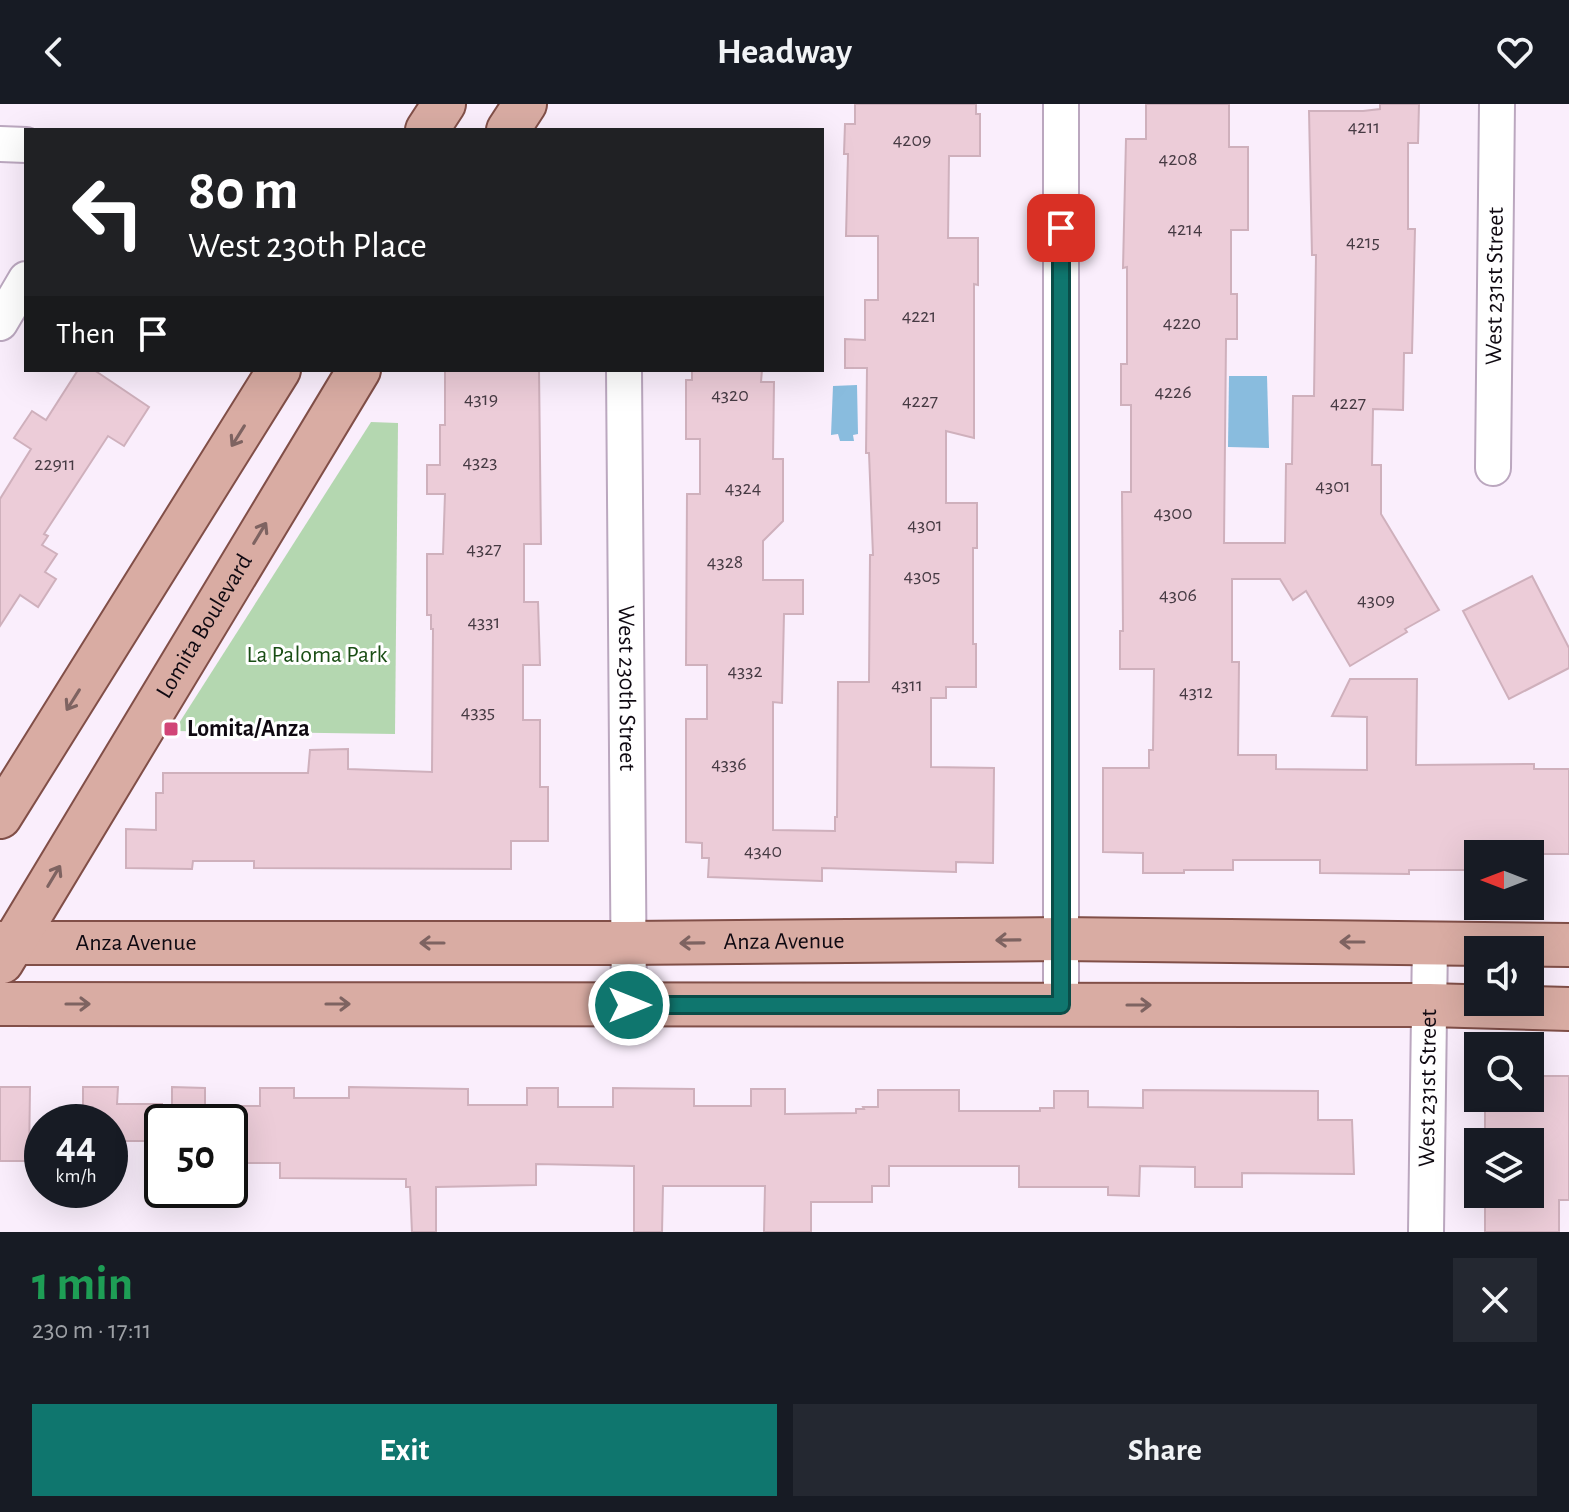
<!DOCTYPE html>
<html lang="en">
<head>
<meta charset="utf-8">
<style>
	body { margin:0; font-family:"Alegreya Sans",sans-serif; background:#242831; color:#f1f3f6; height:100vh; display:flex; flex-direction:column; font-size:30px; white-space:nowrap }
	* { box-sizing:border-box; margin:0 }
	p { font-size:26px; color:#9ea1a6 }
	.icon { flex:none; width:44px; height:44px; fill:none; stroke:currentColor; stroke-width:2; stroke-linecap:round; stroke-linejoin:round }
	.map { position:relative; height:1128px; overflow:hidden }
	.panel { display:flex; flex-direction:column; background:#171b24; flex:1 }
	.panel>* { flex:none }
	.banner { position:absolute; left:24px; top:24px; width:800px; height:244px; border-radius:0px; box-shadow:0 8px 32px #0002; background:#202124; color:#fff; overflow:hidden }
	.needle { width:52px; rotate:270deg }
	.controls { position:absolute; left:1464px; top:736px; display:grid; gap:16px }
	.controls a { display:grid; place-items:center; width:80px; height:80px; border-radius:0px; background:#171b24; box-shadow:0 8px 32px #0002; font-size:40px }
	.speed { position:absolute; left:24px; top:1000px; display:flex; gap:16px; font-size:40px; font-weight:700; text-align:center }
	.speed>* { display:grid; place-content:center; width:104px; height:104px; border-radius:50%; background:#171b24; box-shadow:0 8px 32px #0002; line-height:1 }
	.speed small { font-size:20px; font-weight:400 }
	.speed .limit { border:4px solid #111; border-radius:12px; background:#fff; color:#111 }
	.pin { position:absolute; display:grid; place-items:center; width:68px; height:68px; color:#fff; margin:-34px; border-radius:16px; box-shadow:0 4px 12px #0006 }
	.me { position:absolute; width:88px; margin:-44px; rotate:90deg; stroke-linejoin:round; filter:drop-shadow(0 0 6px #0008) }
	.turn { display:flex; align-items:center; gap:28px; height:168px; padding:0 32px; font-size:36px }
	.turn .icon { width:104px; height:104px; stroke-width:2.5 }
	.turn b { display:block; font-size:56px; line-height:68px }
	.then { display:flex; align-items:center; height:76px; padding:0 32px; background:#0003; gap:16px; font-size:30px }
	.round { display:grid; place-items:center; flex:none; width:84px; height:84px; border-radius:0px; background:#242831 }
	.summary { display:flex; align-items:center; justify-content:space-between; height:136px; padding:0 32px }
	h1 { font-size:48px; font-weight:600; line-height:60px; color:#1e9e55 }
	.action { display:flex; gap:16px; margin-top:auto; padding:16px 32px }
	.action a { flex:1; height:92px; border-radius:0px; background:#0f766e; color:#fff; font-size:32px; font-weight:600; line-height:92px; text-align:center }
	.action a+a { background:#242831; color:#f1f3f6 }
	header { display:flex; justify-content:space-between; align-items:center; height:104px; padding:0 32px; background:#171b24; font-size:36px; font-weight:600 }
	.map>svg:first-child { display:block }
	.green { fill:#b4d7b0 }
	.water { fill:#89bcde }
	.building { fill:#ecccd8; stroke:#cfb0bc; stroke-width:2 }
	.lines { fill:none; stroke-linecap:round; stroke-linejoin:round }
	.minor-casing { stroke:#bba7bf; stroke-width:38 }
	.major-casing { stroke:#814f48; stroke-width:46 }
	.minor { stroke:#fff; stroke-width:34 }
	.major { stroke:#d9aca3; stroke-width:42 }
	.oneway { stroke:#7e6361 }
	.route-casing { stroke:#0a4d48; stroke-width:20 }
	.route { stroke:#0f766e; stroke-width:14 }
	.poi-dot { fill:#d14577; stroke:#fff; stroke-width:3 }
	.labels { text-anchor:middle; dominant-baseline:central; stroke-width:6; stroke-linejoin:round; paint-order:stroke }
	.number-label { font-size:20px; fill:#463a43 }
	.street-label { font-size:24px; fill:#0f0911; stroke:#fff }
	.park-label { font-size:24px; fill:#194d14; stroke:#fff }
	.poi-label { font-size:24px; font-weight:bold; fill:#0f0911; stroke:#fff; text-anchor:start }
</style>
</head>
<body>
<header><svg class="icon" aria-label="back" viewBox="0 0 24 24"><path d="M15 5l-7 7 7 7"/></svg>Headway<svg class="icon" aria-label="heart" viewBox="0 0 24 24"><path d="M12 20l-8-8c-3-5 5-10 8-4 3-6 11-1 8 4z"/></svg></header>
<div class="map">
<svg width="1569" height="1128" viewBox="0 0 1569 1128">
	<rect width="100%" height="100%" fill="#faeefc"/>
	<!-- green -->
	<path class="green" d="M371,318L398,319L395,630L174,627Z"/>
	<!-- water -->
	<g class="water">
		<path d="M1229,272H1267L1269,344L1228,343Z"/>
		<path d="M857,281L858,330L853,331L854,337H840L838,330L831,331L833,282Z"/>
	</g>
	<!-- building -->
	<g class="building">
		<path d="M855,0H976V10H980V52H949L948,134H978V181L974,180V334L946,327V399H977V444H973V540H976V583H946V594H931V663L994,664L993,759L956,758V768L822,764V777L708,773L709,754H702V739L686,738V615H707V561H686L687,390H700V335H686V276H692V266H762L761,278H774L773,355H783V417L763,437V476H803V510H784L782,599L773,598V726L835,727V713H837L838,578H869L870,451H873L869,349H866L867,264H845V235L865,236V196H878V132H846L848,50H844L845,20H855Z"/>
		<path d="M1146,0H1229V43H1248V126H1231V190H1237V235H1226L1224,439H1285L1286,360H1292L1293,292H1314L1316,151H1312L1309,7H1363L1380,5V0H1419L1418,39H1408V125H1415L1412,249H1404L1403,306L1373,305L1372,361H1381V410L1439,506L1405,525L1407,528L1350,562L1306,487L1293,496L1280,475H1232V558H1239L1238,651H1276V665L1367,666V613L1332,612L1350,575H1417L1416,661L1534,660V665H1569V750H1478V766H1409V770L1320,769V756H1233V766H1184V769H1143V749L1103,748V664H1149V646H1153L1154,565H1120V527H1123L1122,388H1131V301H1121V260H1127V163L1123,164L1126,35H1146Z"/>
		<path d="M78,266H94L149,303L124,342L108,332L44,430L48,432L42,441L57,450L45,468L56,475L38,503L20,491L0,522V395L31,345L14,334L32,307L46,316Z"/>
		<path d="M445,266H539L541,440H524V498H538L540,561H523V616H540V683H548V737H511V765L254,764V757H193L192,765L126,764V725L156,726V689H163V669H308L310,646L348,645V665L432,668L433,525H431V511H427V450H443L445,390H427V361H440V321H445Z"/>
		<path d="M1532,472L1569,544V564L1509,595L1463,507Z"/>
		<path d="M1530,972H1569V1096H1559V1128H1485V1101H1504V1090H1530V1038H1485V1007H1502V994H1530Z"/>
		<path d="M0,983H30L29,1057H0Z"/>
		<path d="M83,983H118L117,1000H162V1037H110V1018H83Z"/>
		<path d="M172,983L205,984V1018H172Z"/>
		<path d="M349,983L468,985V1001H527V984H558V1003H613V984L694,985V1002H751V985H785V1010L856,1009V1005H864L863,1003H878V986H959V1007H1040V1004H1054V987H1088V1003L1143,1004V986L1318,987V1016H1352L1354,1070L1242,1069V1083H1195V1063L1140,1062L1139,1092L1108,1091V1083H1019V1062H889V1082H872V1098H811V1128H764L765,1082H663L662,1128H634V1062L536,1060V1081L436,1083V1128H412L410,1083H406V1075L280,1074V1059H230V1002H260V984H294V994H349Z"/>
	</g>
	<g class="lines">
		<!-- minor casing -->
		<g class="minor-casing">
			<g id="minor">
				<path d="M1061,0V901"/>
				<path d="M0,40L26,41"/>
				<path d="M0,219L26,175"/>
				<path id="s1" d="M624,266L629,901"/>
				<path id="s2" d="M1493,364L1497,0"/>
				<path id="s3" d="M1426,1128L1430,838"/>
			</g>
		</g>
		<!-- major casing -->
		<g class="major-casing">
			<g id="major">
				<path d="M427,26L444,0"/>
				<path d="M508,26L525,0"/>
				<path d="M0,713L279,266"/>
				<path id="s4" d="M0,839H629L1061,835L1569,841"/>
				<path id="s5" d="M2,858L359,266"/>
				<path d="M0,900L1429,901L1569,905"/>
			</g>
		</g>
		<!-- minor -->
		<use href="#minor" class="minor"/>
		<!-- major -->
		<use href="#major" class="major"/>
	</g>
	<!-- one-way arrows -->
	<defs><path id="oneway-shaft" d="M-6 0H5M1.5-3L5.5 0L1.5 3" fill="none" stroke-width="1.6" stroke-linecap="round" stroke-linejoin="round" transform="scale(2)"/></defs>
	<g class="oneway">
		<use href="#oneway-shaft" transform="translate(238 332) rotate(122)"/>
		<use href="#oneway-shaft" transform="translate(260 429) rotate(-59)"/>
		<use href="#oneway-shaft" transform="translate(73 596) rotate(122)"/>
		<use href="#oneway-shaft" transform="translate(54 772) rotate(-59)"/>
		<use href="#oneway-shaft" transform="translate(1008 836) rotate(179)"/>
		<use href="#oneway-shaft" transform="translate(1352 838) rotate(-180)"/>
		<use href="#oneway-shaft" transform="translate(432 839) rotate(180)"/>
		<use href="#oneway-shaft" transform="translate(692 839) rotate(179)"/>
		<use href="#oneway-shaft" transform="translate(78 900)"/>
		<use href="#oneway-shaft" transform="translate(338 900)"/>
		<use href="#oneway-shaft" transform="translate(1139 901)"/>
	</g>
	<g class="lines">
		<!-- route casing -->
		<g class="route-casing">
			<path id="route" d="M629,901H1061V124"/>
		</g>
		<!-- route -->
		<use href="#route" class="route"/>
	</g>
	<!-- markers -->
	<rect class="poi-dot" x="163" y="617" width="16" height="16" rx="4"/>
	<g class="labels">
		<!-- number labels -->
		<g class="number-label">
			<text x="1364" y="23">4211</text>
			<text x="912" y="36">4209</text>
			<text x="1178" y="55">4208</text>
			<text x="1185" y="125">4214</text>
			<text x="1363" y="138">4215</text>
			<text x="919" y="212">4221</text>
			<text x="1182" y="219">4220</text>
			<text x="1173" y="288">4226</text>
			<text x="730" y="291">4320</text>
			<text x="481" y="295">4319</text>
			<text x="920" y="297">4227</text>
			<text x="1348" y="299">4227</text>
			<text x="480" y="358">4323</text>
			<text x="55" y="360">22911</text>
			<text x="1333" y="382">4301</text>
			<text x="743" y="384">4324</text>
			<text x="1173" y="409">4300</text>
			<text x="925" y="421">4301</text>
			<text x="484" y="445">4327</text>
			<text x="725" y="458">4328</text>
			<text x="922" y="472">4305</text>
			<text x="1178" y="491">4306</text>
			<text x="1376" y="496">4309</text>
			<text x="484" y="518">4331</text>
			<text x="745" y="567">4332</text>
			<text x="907" y="581">4311</text>
			<text x="1196" y="588">4312</text>
			<text x="478" y="608">4335</text>
			<text x="729" y="660">4336</text>
			<text x="763" y="747">4340</text>
		</g>
		<!-- street labels -->
		<g class="street-label">
			<text stroke="none"><textPath href="#s2" startOffset="182">West 231st Street</textPath></text>
			<text stroke="none"><textPath href="#s5" startOffset="392">Lomita Boulevard</textPath></text>
			<text stroke="none"><textPath href="#s1" startOffset="318">West 230th Street</textPath></text>
			<text stroke="none"><textPath href="#s4" startOffset="784">Anza Avenue</textPath></text>
			<text stroke="none"><textPath href="#s4" startOffset="136">Anza Avenue</textPath></text>
			<text stroke="none"><textPath href="#s3" startOffset="144">West 231st Street</textPath></text>
		</g>
		<!-- park labels -->
		<g class="park-label">
			<text x="317" y="551">La Paloma Park</text>
		</g>
		<!-- poi labels -->
		<g class="poi-label">
			<text x="187" y="625">Lomita/Anza</text>
		</g>
	</g>
</svg>
<div class="controls">
<a><svg class="needle" viewBox="-14 -14 28 28"><path d="M0-13l5 13h-10z" fill="#e53935"/><path d="M0 13l5-13h-10z" fill="#9ea1a6"/></svg></a>
<a><svg class="icon" aria-label="sound" viewBox="0 0 24 24"><path d="M4 9h4l5-4v14l-5-4H4zM17 9q2 3 0 6"/></svg></a>
<a><svg class="icon" aria-label="search" viewBox="0 0 24 24"><circle cx="10" cy="10" r="6"/><path d="M15 15l6 6"/></svg></a>
<a><svg class="icon" aria-label="layers" viewBox="0 0 24 24"><path d="M12 4l9 5-9 5-9-5zM3 14l9 5 9-5"/></svg></a>
</div>
<div class="speed"><div>44<small>km/h</small></div><div class="limit">50</div></div>
<div class="pin" style="left:1061px;top:124px;background:#d93025"><svg class="icon" aria-label="arrive" viewBox="0 0 24 24"><path d="M6 21V4h12l-3 4 3 4H6"/></svg></div>
<svg class="me" style="left:629px;top:901px" viewBox="-20 -20 40 40"><circle r="17" fill="#0f766e" stroke="#fff" stroke-width="3"/><path d="M0-11L8 9 0 5-8 9z" fill="#fff"/></svg>
<div class="banner">
<div class="turn"><svg class="icon" aria-label="left" viewBox="0 0 24 24"><path d="M17 20v-9H6M10 6l-5 5 5 5"/></svg><div><b>80 m</b>West 230th Place</div></div>
<div class="then">Then<svg class="icon" aria-label="arrive" viewBox="0 0 24 24"><path d="M6 21V4h12l-3 4 3 4H6"/></svg></div>
</div>
</div>
<section class="panel">
<div class="summary"><div><h1>1 min</h1><p>230 m · 17:11</p></div><a class="round"><svg class="icon" aria-label="close" viewBox="0 0 24 24"><path d="M6 6l12 12M18 6L6 18"/></svg></a></div>
<div class="action"><a>Exit</a><a>Share</a></div>
</section>
</body>
</html>
